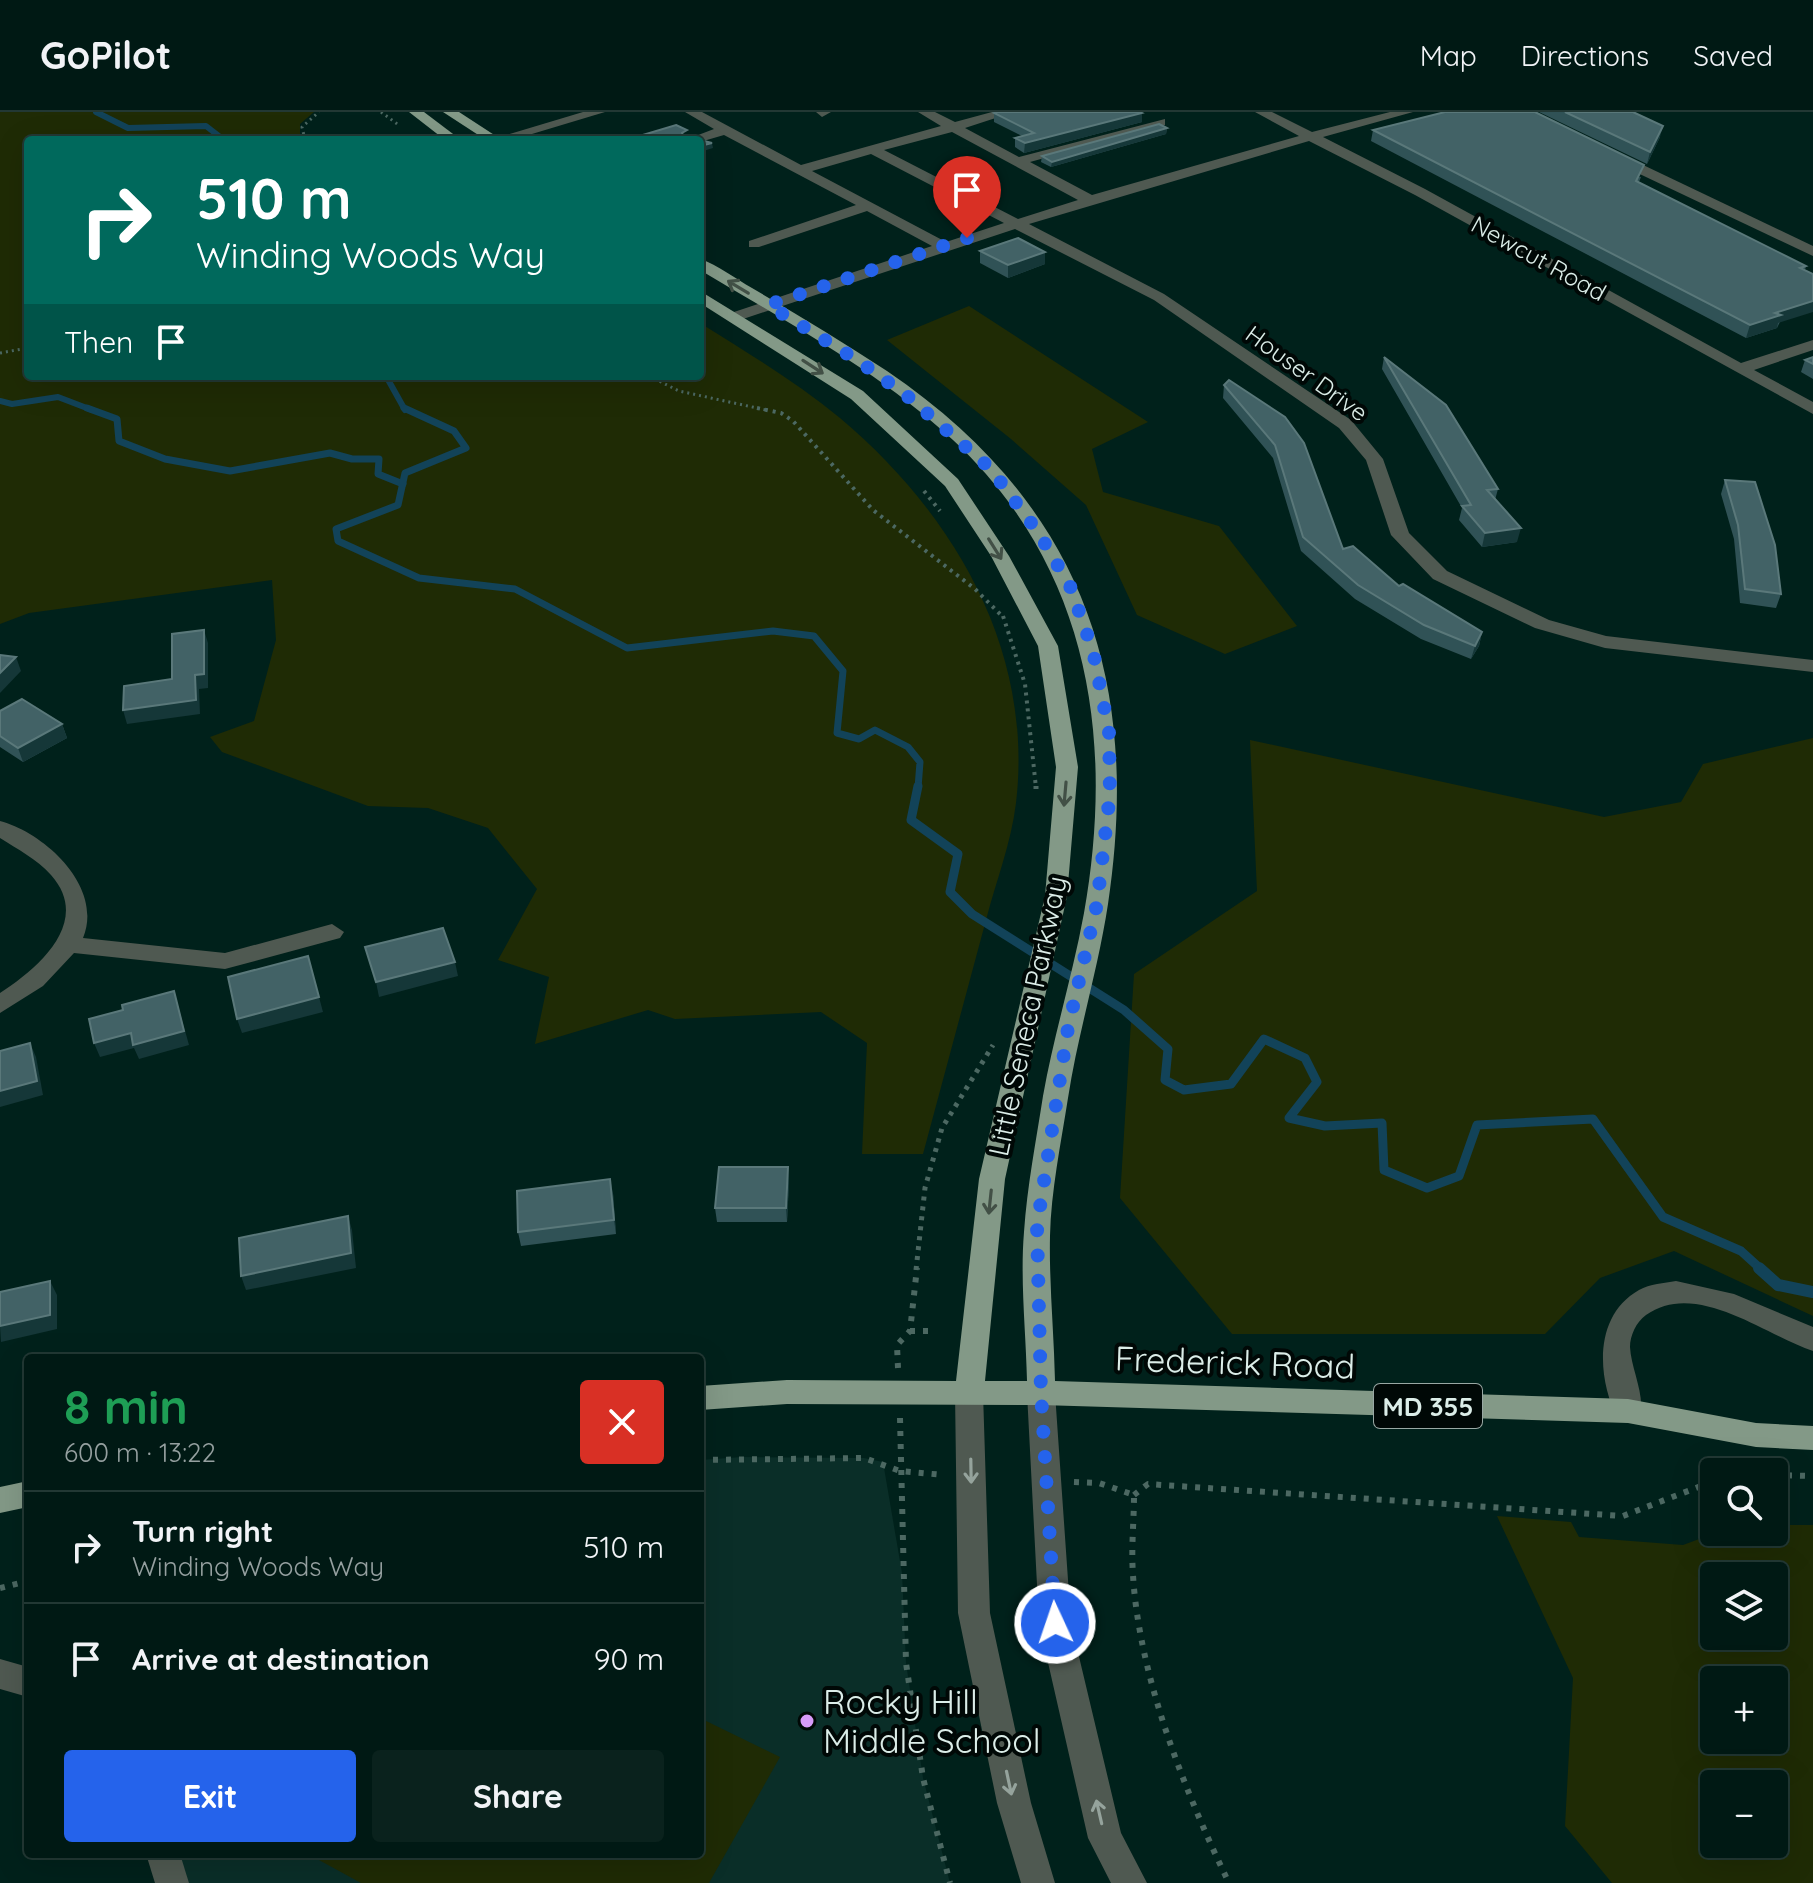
<!DOCTYPE html>
<html lang="en">
<head>
<meta charset="utf-8">
<style>
	body { margin:0; font-family:Quicksand,sans-serif; background:#0a221d; color:#f1f3f6; height:100vh; display:flex; flex-direction:column; font-size:30px; white-space:nowrap }
	* { box-sizing:border-box; margin:0 }
	p { font-size:26px; color:#95a0a0 }
	.icon { flex:none; width:44px; height:44px; fill:none; stroke:currentColor; stroke-width:2; stroke-linecap:round; stroke-linejoin:round }
	.map { position:relative; flex:1; overflow:hidden }
	.sheet { position:absolute; left:24px; top:1242px; width:680px; height:504px; display:flex; flex-direction:column; background:#001914; border-radius:8px; box-shadow:0 8px 32px #0002,0 0 0 2px #223834 }
	.sheet>* { flex:none }
	.hud { position:absolute; left:24px; top:24px; width:680px; height:244px; border-radius:8px; box-shadow:0 8px 32px #0002,0 0 0 2px #223834; background:#00695c; color:#fff; overflow:hidden }
	.fabs { position:absolute; left:1700px; top:1346px; display:grid; gap:16px }
	.fabs a { display:grid; place-items:center; width:88px; height:88px; border-radius:8px; background:#001914; box-shadow:0 8px 32px #0002,0 0 0 2px #223834; font-size:40px }
	.pin { position:absolute; display:grid; place-items:center; width:68px; height:68px; color:#fff; margin:-82px -34px; border-radius:50% 50% 50% 0; rotate:-45deg; box-shadow:0 0 8px #0007 }
	.pin .icon { rotate:45deg }
	.me { position:absolute; width:88px; margin:-44px; rotate:357deg; stroke-linejoin:round; filter:drop-shadow(0 0 6px #0008) }
	.turn { display:flex; align-items:center; gap:28px; height:168px; padding:0 40px; font-size:36px }
	.turn .icon { width:104px; height:104px; stroke-width:2.5 }
	.turn b { display:block; font-size:56px; line-height:68px }
	.then { display:flex; align-items:center; height:76px; padding:0 40px; background:#0003; gap:16px; font-size:30px }
	.round { display:grid; place-items:center; flex:none; width:84px; height:84px; border-radius:8px; background:#0a221d }
	.summary { display:flex; align-items:center; justify-content:space-between; height:136px; padding:0 40px }
	h1 { font-size:48px; font-weight:700; line-height:60px; color:#1e9e55 }
	.action { display:flex; gap:16px; margin-top:auto; padding:16px 40px }
	.action a { flex:1; height:92px; border-radius:8px; background:#2563eb; color:#fff; font-size:32px; font-weight:700; line-height:92px; text-align:center }
	.action a+a { background:#0a221d; color:#f1f3f6 }
	ul { padding:0; list-style:none }
	li { display:flex; align-items:center; gap:24px; height:112px; padding:0 40px; border-top:2px solid #223834 }
	li div { flex:1 }
	li b { display:block; font-size:30px }
	li em { font-style:normal }
	header { display:flex; align-items:center; gap:48px; box-sizing:border-box; height:112px; padding:0 40px; background:#001914; border-bottom:2px solid #223834 }
	header strong { font-size:38px }
	nav { display:flex; gap:44px; margin-inline-start:auto; font-size:28px }
	.map>svg:first-child { display:block }
	.built { fill:#0a2e28 }
	.green { fill:#1f2b05; fill-rule:evenodd }
	.lines { fill:none; stroke-linecap:round; stroke-linejoin:round }
	.stream-far3 { stroke:#124359; stroke-width:6 }
	.stream-far2 { stroke:#124359; stroke-width:7 }
	.stream-far1 { stroke:#124359; stroke-width:9 }
	.stream { stroke:#124359; stroke-width:12 }
	.path-far3 { stroke:#4c6862; stroke-width:3; stroke-dasharray:2 4; stroke-linecap:butt }
	.path-far2 { stroke:#4c6862; stroke-width:4; stroke-dasharray:3 5; stroke-linecap:butt }
	.path-far1 { stroke:#4c6862; stroke-width:5; stroke-dasharray:4 6; stroke-linecap:butt }
	.path { stroke:#4c6862; stroke-width:6; stroke-dasharray:5 8; stroke-linecap:butt }
	.minor { fill:#4f5951; fill-rule:evenodd }
	.major { fill:#839987; fill-rule:evenodd }
	.wall { fill:#305256 }
	.shaded-wall { fill:#153738 }
	.building { fill:#426266; stroke:#5a787a; stroke-width:2 }
	.oneway { stroke:#425046 }
	.oneway2 { stroke:#95a39c }
	.route { stroke:#2563eb; stroke-width:14; stroke-dasharray:0 25.2 }
	.poi-dot { fill:#d79bf9; stroke:#000806; stroke-width:3 }
	.labels { text-anchor:middle; dominant-baseline:central; stroke-width:8; stroke-linejoin:round; paint-order:stroke }
	.far-street-label { font-size:24px; fill:#dbede8; stroke:#000806 }
	.shield { fill:#000806; stroke:#99a8a4; stroke-width:2 }
	.shield-label { font-size:26px; font-weight:bold; fill:#dbede8 }
	.street-label { font-size:28px; fill:#dbede8; stroke:#000806 }
	.near-street-label { font-size:34px; fill:#dbede8; stroke:#000806 }
	.near-poi-label { font-size:34px; fill:#dbede8; stroke:#000806; text-anchor:start }
</style>
</head>
<body>
<header>
<strong>GoPilot</strong>
<nav><a>Map</a><a>Directions</a><a>Saved</a></nav>
</header>
<div class="map">
<svg width="1813" height="1771" viewBox="0 0 1813 1771">
	<rect width="100%" height="100%" fill="#00211b"/>
	<!-- built -->
	<path class="built" d="M742,1345L864,1346L883,1350L902,1461L906,1551L923,1666L950,1771H173L167,1742H700V1348Z"/>
	<!-- green -->
	<g class="green">
		<path d="M0,0H314L300,12V28H28V264H700V211C748,241 796,270 840,306C954,402 1034,538 1016,691C1011,732 996,769 986,808C965,886 944,964 923,1042H862L867,931L821,900L675,907L648,898L535,932L549,865L498,848L537,777L488,716L428,696L368,694L222,640L210,625L254,609L276,528L272,468L29,501L0,512Z"/>
		<path d="M969,194L1148,310L1092,337L1103,380L1219,414L1297,514L1225,542L1137,503L1086,393L1011,327L887,228Z"/>
		<path d="M1813,626V1204L1674,1139L1600,1166L1545,1222H1232L1120,1086L1134,862L1257,779L1250,628L1604,705L1681,690L1703,652Z"/>
		<path d="M1497,1404L1571,1410L1579,1425L1683,1433L1718,1420H1774V1413H1813V1771H1612L1565,1714L1573,1566ZM1714,1464H1774V1524H1714ZM1714,1568H1774V1628H1714ZM1714,1672H1774V1732H1714Z"/>
		<path d="M700,1606L780,1645L709,1771H361L308,1742H700Z"/>
	</g>
	<g class="lines">
		<!-- stream-far3 -->
		<g class="stream-far3">
			<path d="M96,0L128,16L206,14L224,28"/>
			<path d="M386,264L405,298"/>
			<path d="M0,289L12,292L58,285L92,298"/>
		</g>
		<!-- stream-far2 -->
		<g class="stream-far2">
			<path d="M87,296L117,307L119,329L165,347L230,359L330,341L352,347H379L378,362L403,372"/>
			<path d="M404,296L454,319L466,336L405,361L398,393L336,417L338,429L419,466L515,477L627,536L773,519L814,524L843,559L837,621L859,627L875,618L908,635L920,650L918,676"/>
		</g>
		<!-- stream-far1 -->
		<path class="stream-far1" d="M918,674L911,708L958,742L950,780L972,802L1124,898L1168,937L1165,968L1184,978L1231,972L1264,927L1305,946L1317,970L1289,1006L1325,1014L1382,1011L1384,1058L1427,1076L1459,1064L1477,1013L1593,1007L1663,1105L1741,1139L1762,1158"/>
		<!-- stream -->
		<path class="stream" d="M1759,1156L1778,1173L1813,1180"/>
		<!-- path-far3 -->
		<g class="path-far3">
			<path d="M381,0L400,14"/>
			<path d="M305,28L302,15L319,0"/>
			<path d="M0,241L28,236"/>
			<path d="M649,264L679,279L766,298"/>
		</g>
		<!-- path-far2 -->
		<g class="path-far2">
			<path d="M757,296L781,301L793,309L873,398L975,477L1002,504"/>
			<path d="M924,379L940,399"/>
			<path d="M1003,504L1025,572L1036,676"/>
		</g>
		<!-- path-far1 -->
		<g class="path-far1">
			<path d="M1036,674V677"/>
			<path d="M916,1158L925,1076L942,1016L993,933"/>
		</g>
		<!-- path -->
		<g class="path">
			<path d="M910,1219H928"/>
			<path d="M898,1256L897,1233L910,1219L917,1156"/>
			<path d="M900,1306L906,1551L923,1666L950,1771"/>
			<path d="M700,1348L864,1346L900,1359L944,1363"/>
			<path d="M1774,1363L1813,1364"/>
			<path d="M1074,1370L1099,1371L1134,1383C1134,1409 1131,1436 1133,1463C1139,1565 1185,1680 1229,1771"/>
			<path d="M1134,1383L1148,1372L1623,1404L1714,1369"/>
			<path d="M0,1476L28,1469"/>
		</g>
		<!-- minor -->
		<g class="minor">
			<path d="M583,0H605L512,28H490Z"/>
			<path d="M685,0H702L801,53L941,14L918,0H935L955,10L992,0H1014L965,16L1019,45L1165,7V13L1030,50L1092,83L1299,24L1255,0H1272L1312,20L1390,0H1413L1323,25L1425,77L1741,251L1813,228V238L1754,258L1813,290V302L1415,83L1309,29L1029,112L1164,182L1351,308L1383,347L1409,421L1447,459L1549,508L1606,524L1813,548V560L1605,536L1535,516L1433,467L1391,423L1366,348L1339,316L1154,188L1015,117L740,208H728V202L932,134L867,99L759,135H749V129L856,93L724,23L700,30L685,28L714,17ZM952,20L1078,88L1018,107L884,38ZM871,42L1004,111L946,130L812,59Z"/>
			<path d="M816,0H831L822,5Z"/>
			<path d="M1608,41H1618L1813,134V144L1608,47Z"/>
			<path d="M0,709C45,721 104,775 83,826L225,841L332,812L344,820L340,826L225,857L74,841L43,874L0,901V881C37,857 93,810 51,763C37,747 17,737 0,726Z"/>
			<path d="M1676,1169L1734,1182L1813,1215V1239C1765,1223 1696,1167 1646,1203C1636,1210 1630,1224 1630,1235C1631,1258 1648,1288 1638,1308L1628,1311L1618,1308C1597,1266 1593,1204 1639,1178C1650,1172 1664,1171 1676,1169Z"/>
			<path d="M969,1269L979,1272L983,1281L990,1501L1031,1691L1055,1771H1021L997,1691L958,1501L955,1281L959,1272Z"/>
			<path d="M1041,1269L1051,1272L1055,1281L1071,1511L1121,1721L1147,1771H1111L1088,1726L1039,1511L1027,1281L1031,1272Z"/>
			<path d="M0,1547L28,1555V1585L0,1577Z"/>
			<path d="M146,1742H180L189,1771H155Z"/>
		</g>
		<!-- major -->
		<g class="major">
			<path d="M409,0H424L461,28H445Z"/>
			<path d="M443,0H459L502,28H486Z"/>
			<path d="M700,147C718,153 736,167 752,176C798,203 843,230 887,259C1081,391 1142,565 1108,792C1098,858 1078,921 1068,986C1061,1031 1051,1079 1050,1124C1049,1172 1054,1221 1055,1269L1628,1287L1756,1311L1813,1314V1338L1756,1335L1628,1311L1041,1293L787,1292L700,1298V1274L787,1268L956,1269L979,1067L1045,784L1056,655L1038,534L991,444L945,374L851,287L700,191V179L863,279L958,367L1009,444L1058,534L1078,655L1067,784L1005,1067L985,1269H1027C1026,1220 1020,1169 1024,1120C1027,1075 1036,1029 1043,984C1054,922 1073,862 1084,801C1115,625 1089,455 953,328C878,259 787,210 700,158Z"/>
			<path d="M28,1369V1395L0,1401V1375Z"/>
		</g>
	</g>
	<!-- wall -->
	<g class="wall">
		<path d="M1539,0H1633L1660,25L1647,52Z"/>
		<path d="M994,1H1142V10L1024,41L1015,35V26L1022,24L994,10Z"/>
		<path d="M1167,16L1166,22L1051,55L1041,50L1042,44Z"/>
		<path d="M1373,18L1641,65L1639,70L1806,154L1805,158L1777,216L1746,226L1371,29Z"/>
		<path d="M980,139L1045,140V152L1008,166L980,151Z"/>
		<path d="M1384,245L1498,377L1495,388L1517,430L1482,435L1459,408L1462,396L1382,257Z"/>
		<path d="M1813,245V267L1801,260L1805,248Z"/>
		<path d="M1224,273L1285,305L1343,437L1399,474L1482,520L1479,534L1471,547L1421,527L1355,487L1301,439L1273,346L1223,286Z"/>
		<path d="M1725,368L1781,482L1776,496L1740,491L1734,427L1721,382Z"/>
		<path d="M0,599L62,612L67,626L23,650L0,635Z"/>
		<path d="M789,1070L787,1110H717L715,1096Z"/>
		<path d="M613,1081L616,1122L521,1134L518,1120Z"/>
	</g>
	<!-- shaded-wall -->
	<g class="shaded-wall">
		<path d="M1142,1V10L1024,41L1025,31Z"/>
		<path d="M1663,14L1660,25L1647,52L1650,40Z"/>
		<path d="M1167,16L1166,22L1051,55L1052,50Z"/>
		<path d="M712,31L713,36L700,40V34Z"/>
		<path d="M1045,140V152L1008,166V153Z"/>
		<path d="M1813,189V200L1778,211L1777,216L1746,226L1750,213L1775,201Z"/>
		<path d="M1521,416L1517,430L1482,435L1485,421Z"/>
		<path d="M204,518L208,531V576L199,577L200,602L127,612L123,598L195,563Z"/>
		<path d="M1482,520L1479,534L1471,547L1475,534Z"/>
		<path d="M16,545L21,559L0,581V561Z"/>
		<path d="M62,612L67,626L23,650L18,636Z"/>
		<path d="M455,850L458,864L379,885L376,870Z"/>
		<path d="M174,879L189,933L139,947L134,936L100,945L94,931L131,921Z"/>
		<path d="M319,885L323,900L242,921L237,907Z"/>
		<path d="M30,931L36,945L43,983L0,995V979Z"/>
		<path d="M788,1055L789,1070L787,1110L786,1096Z"/>
		<path d="M610,1067L613,1081L616,1122L614,1108Z"/>
		<path d="M348,1104L352,1118L356,1156L246,1178L241,1164Z"/>
		<path d="M50,1169L57,1183V1217L1,1230L0,1214Z"/>
	</g>
	<!-- building -->
	<g class="building">
		<path d="M997,0H1140L1142,1L1025,31L1015,26L1034,21L994,1Z"/>
		<path d="M1445,0H1535L1644,53L1636,69L1806,154L1800,156L1813,162V189L1775,201L1781,203L1750,213L1373,18Z"/>
		<path d="M1565,0H1633L1663,14L1650,40Z"/>
		<path d="M1159,12L1167,16L1052,50L1042,44Z"/>
		<path d="M676,13L687,18L682,21L684,25L698,28H626Z"/>
		<path d="M700,28L712,31L700,34Z"/>
		<path d="M1018,126L1045,140L1008,153L980,139Z"/>
		<path d="M1384,245L1446,293L1498,377L1487,378L1521,416L1485,421L1462,394L1471,393Z"/>
		<path d="M1813,245V252L1805,248Z"/>
		<path d="M1229,268L1285,305L1304,331L1343,437L1353,434L1399,474L1403,472L1482,520L1475,534L1424,513L1358,473L1303,425L1275,333L1224,273Z"/>
		<path d="M1725,368L1755,370L1775,433L1781,482L1745,477L1738,413Z"/>
		<path d="M204,518V562L195,563L196,588L123,598L124,574L172,567V522Z"/>
		<path d="M0,543L16,545L0,561Z"/>
		<path d="M22,587L62,612L18,636L0,624V599Z"/>
		<path d="M443,816L455,850L376,870L365,835Z"/>
		<path d="M308,844L319,885L237,907L228,865Z"/>
		<path d="M174,879L184,919L133,933L131,921L94,931L89,907L123,898L122,893Z"/>
		<path d="M30,931L37,969L0,979V939Z"/>
		<path d="M719,1055H788L786,1096H715Z"/>
		<path d="M610,1067L614,1108L518,1120L517,1079Z"/>
		<path d="M348,1104L351,1141L241,1164L239,1126Z"/>
		<path d="M50,1169V1203L0,1214V1180Z"/>
	</g>
	<!-- one-way arrows -->
	<defs><path id="oneway-shaft" d="M-6 0H5M1.5-3L5.5 0L1.5 3" fill="none" stroke-width="1.6" stroke-linecap="round" stroke-linejoin="round" transform="scale(2)"/></defs>
	<g class="oneway">
		<use href="#oneway-shaft" transform="translate(738 175) rotate(-149)"/>
		<use href="#oneway-shaft" transform="translate(813 255) rotate(33)"/>
		<use href="#oneway-shaft" transform="translate(995 437) rotate(58)"/>
		<use href="#oneway-shaft" transform="translate(1065 682) rotate(95)"/>
		<use href="#oneway-shaft" transform="translate(990 1090) rotate(96)"/>
	</g>
	<g class="oneway2">
		<use href="#oneway-shaft" transform="translate(971 1359) rotate(89)"/>
		<use href="#oneway-shaft" transform="translate(1009 1671) rotate(78)"/>
		<use href="#oneway-shaft" transform="translate(1099 1700) rotate(-103)"/>
	</g>
	<g class="lines">
		<!-- route -->
		<path class="route" d="M967,126L768,193L857,248L906,283L990,356L1038,420L1070,474L1093,539L1109,620L1110,682L1097,792L1068,916L1037,1114L1041,1281L1055,1511"/>
	</g>
	<!-- markers -->
	<circle class="poi-dot" cx="807" cy="1609" r="8"/>
	<g class="labels">
		<!-- far-street labels -->
		<g class="far-street-label">
			<text transform="translate(1539 146) rotate(29)">Newcut Road</text>
			<text transform="translate(1307 261) rotate(36)">Houser Drive</text>
		</g>
		<!-- shield labels -->
		<rect class="shield" x="1374" y="1272" width="108" height="44" rx="6"/>
		<g class="shield-label">
			<text x="1428" y="1294">MD 355</text>
		</g>
		<!-- street labels -->
		<g class="street-label">
			<text transform="translate(1027 904) rotate(-78)">Little Seneca Parkway</text>
		</g>
		<!-- near-street labels -->
		<g class="near-street-label">
			<text transform="translate(1235 1250) rotate(2)">Frederick Road</text>
		</g>
		<!-- near-poi labels -->
		<g class="near-poi-label">
			<text x="823" y="1589">Rocky Hill<tspan x="823" dy="39">Middle School</tspan></text>
		</g>
	</g>
</svg>
<div class="fabs">
<a><svg class="icon" aria-label="search" viewBox="0 0 24 24"><circle cx="10" cy="10" r="6"/><path d="M15 15l6 6"/></svg></a>
<a><svg class="icon" aria-label="layers" viewBox="0 0 24 24"><path d="M12 4l9 5-9 5-9-5zM3 14l9 5 9-5"/></svg></a>
<a>+</a>
<a>−</a>
</div>
<div class="pin" style="left:967px;top:126px;background:#d93025"><svg class="icon" aria-label="arrive" viewBox="0 0 24 24"><path d="M6 21V4h12l-3 4 3 4H6"/></svg></div>
<svg class="me" style="left:1055px;top:1511px" viewBox="-20 -20 40 40"><circle r="17" fill="#2563eb" stroke="#fff" stroke-width="3"/><path d="M0-11L8 9 0 5-8 9z" fill="#fff"/></svg>
<div class="hud">
<div class="turn"><svg class="icon" aria-label="right" viewBox="0 0 24 24"><path d="M7 20v-9h11M14 6l5 5-5 5"/></svg><div><b>510 m</b>Winding Woods Way</div></div>
<div class="then">Then<svg class="icon" aria-label="arrive" viewBox="0 0 24 24"><path d="M6 21V4h12l-3 4 3 4H6"/></svg></div>
</div>
<section class="sheet">
<div class="summary"><div><h1>8 min</h1><p>600 m · 13:22</p></div><a class="round" style="background:#d93025;color:#fff"><svg class="icon" aria-label="close" viewBox="0 0 24 24"><path d="M6 6l12 12M18 6L6 18"/></svg></a></div>
<ul>
<li><svg class="icon" aria-label="right" viewBox="0 0 24 24"><path d="M7 20v-9h11M14 6l5 5-5 5"/></svg><div><b>Turn right</b><p>Winding Woods Way</p></div><em>510 m</em></li>
<li><svg class="icon" aria-label="arrive" viewBox="0 0 24 24"><path d="M6 21V4h12l-3 4 3 4H6"/></svg><div><b>Arrive at destination</b></div><em>90 m</em></li>
</ul>
<div class="action"><a>Exit</a><a>Share</a></div>
</section>
</div>
</body>
</html>
